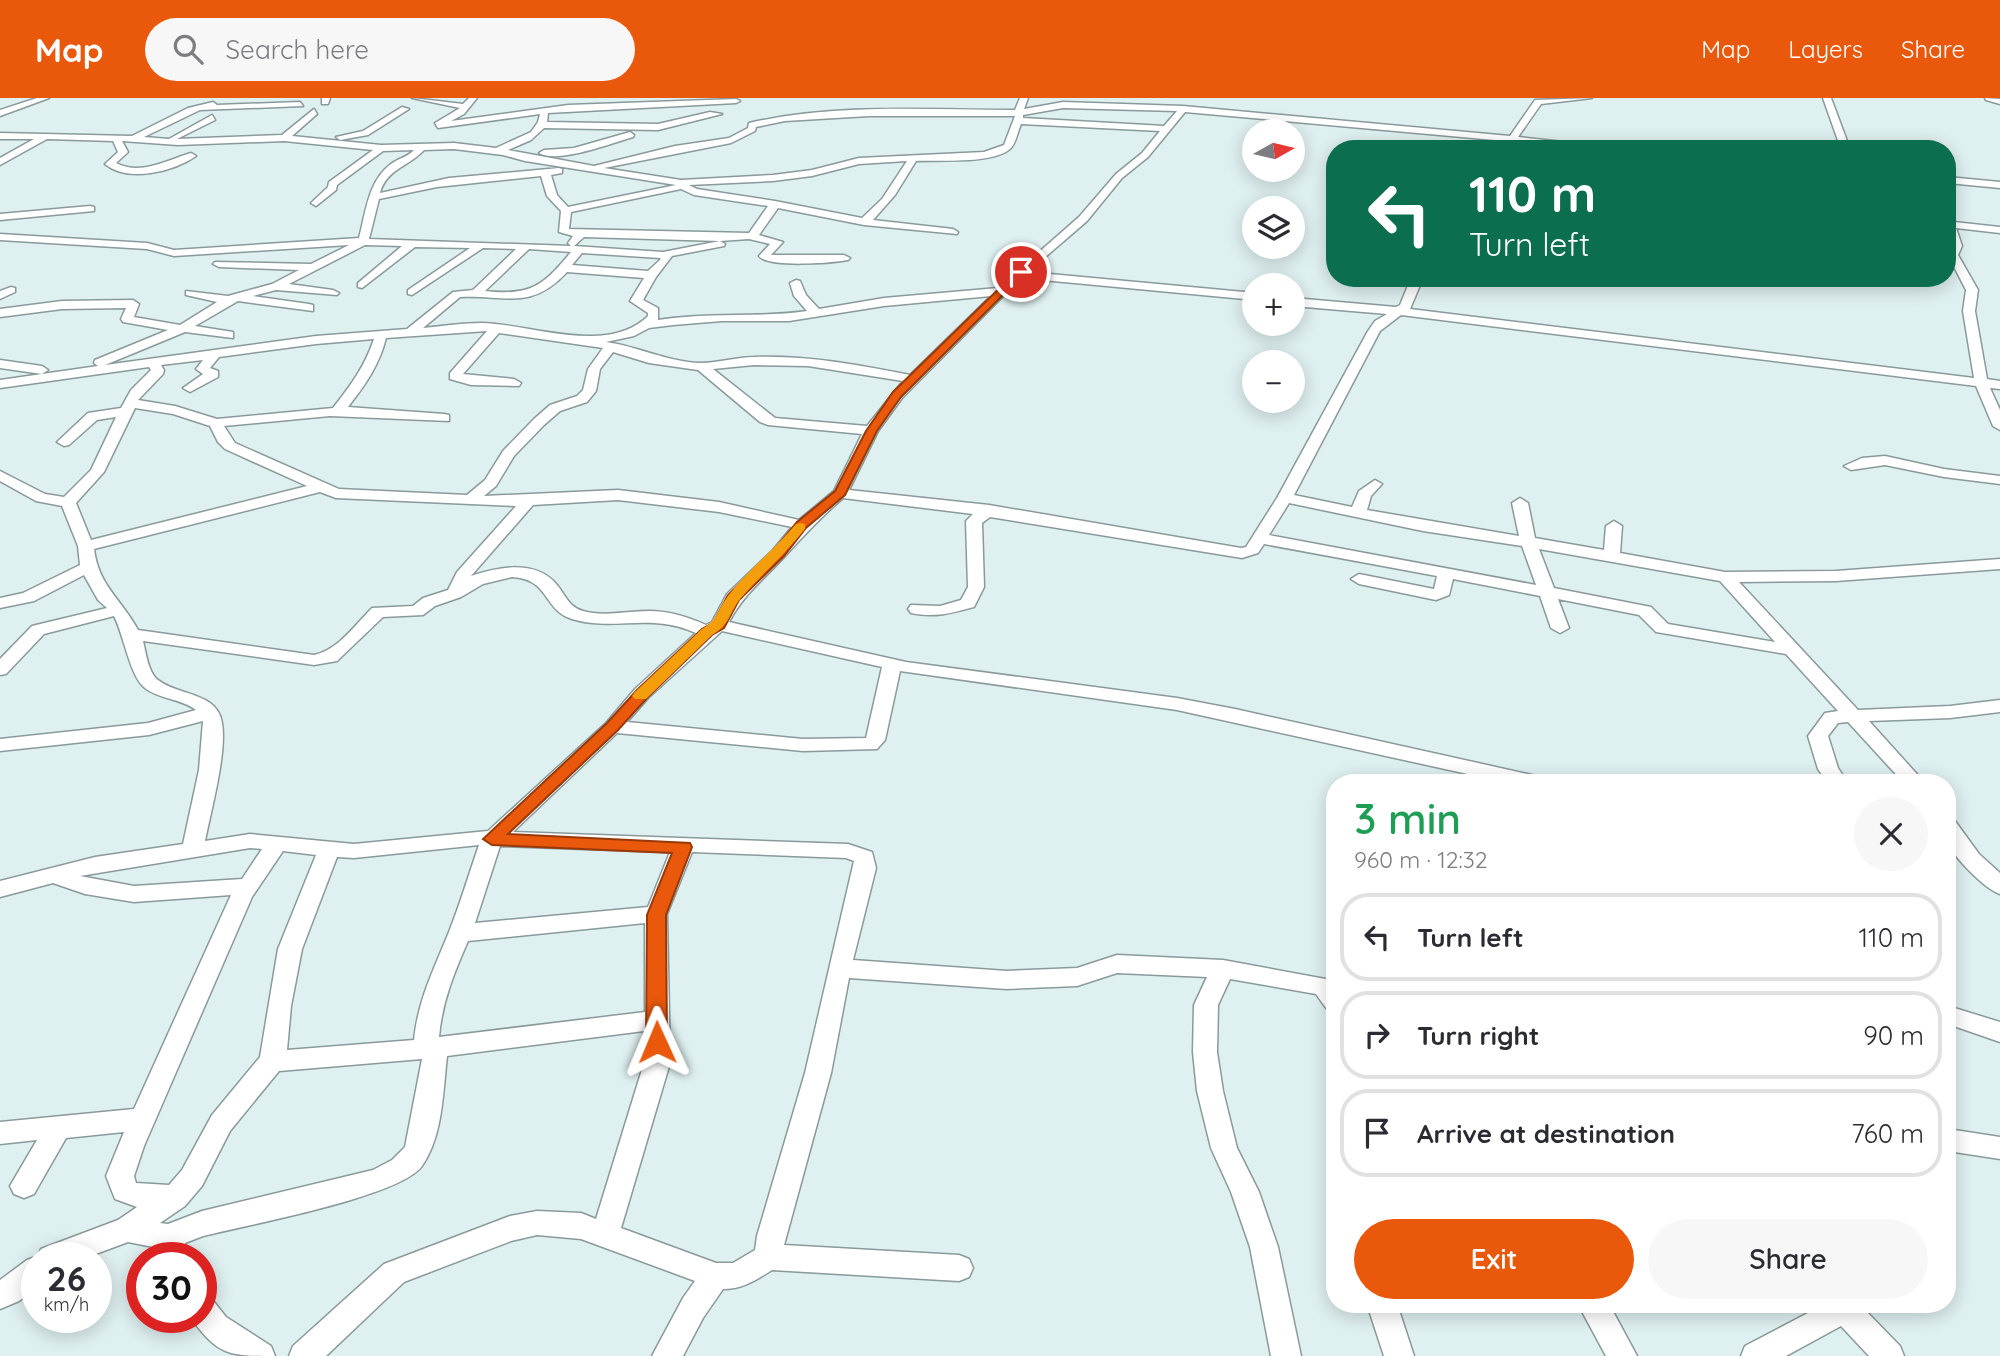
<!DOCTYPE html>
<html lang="en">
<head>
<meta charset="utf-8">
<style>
	body { margin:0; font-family:Quicksand,sans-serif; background:#f7f7f7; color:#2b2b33; height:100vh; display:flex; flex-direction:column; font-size:26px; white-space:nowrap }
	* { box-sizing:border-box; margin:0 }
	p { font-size:23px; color:#7c7c81 }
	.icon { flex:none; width:38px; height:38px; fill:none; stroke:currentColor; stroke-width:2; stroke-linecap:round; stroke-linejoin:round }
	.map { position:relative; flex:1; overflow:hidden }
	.side { position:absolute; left:1326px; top:676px; width:630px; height:539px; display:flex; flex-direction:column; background:#fff; border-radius:28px; box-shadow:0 4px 18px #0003 }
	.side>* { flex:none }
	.hud { position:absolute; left:1326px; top:42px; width:630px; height:147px; border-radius:28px; box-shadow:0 4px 18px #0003; background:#0b6e4f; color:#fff; overflow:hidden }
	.needle { width:46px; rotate:82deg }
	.fabs { position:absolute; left:1242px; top:21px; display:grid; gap:14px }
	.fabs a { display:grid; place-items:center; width:63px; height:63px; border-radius:50%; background:#fff; box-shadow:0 4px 18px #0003; font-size:35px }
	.speed { position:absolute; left:21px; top:1144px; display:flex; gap:14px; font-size:35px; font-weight:700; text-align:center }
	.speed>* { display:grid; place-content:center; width:91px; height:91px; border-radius:50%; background:#fff; box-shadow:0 4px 18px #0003; line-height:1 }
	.speed small { font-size:18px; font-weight:400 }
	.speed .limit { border:10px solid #d22; background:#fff; color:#111 }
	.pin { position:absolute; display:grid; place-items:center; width:60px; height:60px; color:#fff; margin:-30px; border:4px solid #fff; border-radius:50%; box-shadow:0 2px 7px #0007 }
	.me { position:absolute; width:77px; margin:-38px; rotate:359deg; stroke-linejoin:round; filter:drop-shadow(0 0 5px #0008) }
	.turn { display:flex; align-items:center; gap:24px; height:147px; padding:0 28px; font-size:32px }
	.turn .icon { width:91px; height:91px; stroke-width:2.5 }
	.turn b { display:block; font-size:49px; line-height:60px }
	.round { display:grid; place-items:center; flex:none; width:74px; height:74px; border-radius:37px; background:#f7f7f7 }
	.head { display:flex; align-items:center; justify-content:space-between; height:119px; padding:0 28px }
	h1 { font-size:42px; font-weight:600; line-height:52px; color:#1e9e55 }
	.action { display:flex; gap:14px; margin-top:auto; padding:14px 28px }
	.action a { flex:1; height:80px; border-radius:42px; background:#ea580c; color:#fff; font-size:28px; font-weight:600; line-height:80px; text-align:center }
	.action a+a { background:#f7f7f7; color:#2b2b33 }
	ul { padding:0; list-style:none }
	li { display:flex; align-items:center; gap:21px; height:88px; margin:0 14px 10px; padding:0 14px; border:4px solid #e1e1e2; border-radius:28px }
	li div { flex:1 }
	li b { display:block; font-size:26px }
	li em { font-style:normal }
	header { display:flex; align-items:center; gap:42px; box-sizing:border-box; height:98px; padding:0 35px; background:#ea580c; color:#fff }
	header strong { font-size:33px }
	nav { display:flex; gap:38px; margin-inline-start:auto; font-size:24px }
	.search { width:490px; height:63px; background:#f7f7f7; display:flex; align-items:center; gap:18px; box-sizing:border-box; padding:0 24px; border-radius:38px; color:#7c7c81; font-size:26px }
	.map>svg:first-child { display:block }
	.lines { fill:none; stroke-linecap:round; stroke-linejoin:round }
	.minor-casing { stroke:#8a999a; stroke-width:3 }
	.minor { fill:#fff; fill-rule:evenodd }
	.route { fill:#ea580c; stroke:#983908; stroke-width:2 }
	.slow { fill:#f59e0b }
</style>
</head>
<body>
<header>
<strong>Map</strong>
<div class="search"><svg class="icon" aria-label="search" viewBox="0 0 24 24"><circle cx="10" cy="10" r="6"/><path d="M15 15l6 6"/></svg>Search here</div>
<nav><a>Map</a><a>Layers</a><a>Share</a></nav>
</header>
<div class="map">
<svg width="2000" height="1258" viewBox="0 0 2000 1258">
	<rect width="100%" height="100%" fill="#dff0f0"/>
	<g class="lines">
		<!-- minor casing -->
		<g class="minor-casing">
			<g id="minor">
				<path d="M37,0H49L0,18V12Z"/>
				<path d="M322,0H330L328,6H322Z"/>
				<path d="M412,0L463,6L469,0H477L464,16L451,23L568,7L736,1L740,3L736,5L548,15L547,24L658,26L710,14L722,16L658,32L544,30L531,42L508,52L594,68L675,48L729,40L748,30L749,25C835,5 928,12 1015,12L1020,0H1028L1024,11L1063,4L1183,8L1510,38L1535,2L1592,0L1541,6L1518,39L1629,51H1592L1515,44L1510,51H1501L1506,43L1185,14L1148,59L1122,80L1087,123L1028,174L1255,195V202L1021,180L902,300L878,333L849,392L989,407L1241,450L1246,449L1277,400L1368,233L1375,223L1387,216L1293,208V200L1396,209L1400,207L1411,180H1423L1410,211L1974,280L1963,213L1966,192L1948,157L1952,148L1948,137V119L1954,124L2000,129V135L1956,130L1962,148L1958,157L1978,192L1975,213L1987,281L2000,283V291L1990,290L2000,312V332L1993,328L1976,288L1401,217L1380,233L1294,397L1352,409L1359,393L1375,382L1382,386L1371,398L1367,412L1519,438L1512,405L1520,400L1528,405L1535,440L1604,452L1606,428L1614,423L1622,428L1620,455L1725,474L1836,473L2000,461V471L1836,483L1739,484L1858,612L1950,608L2000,602V614L1950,620L1869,623L1924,684H1903L1848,624L1838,625L1828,638L1838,670L1847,684H1827L1818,671L1808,638L1825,615L1838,613L1786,556L1662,535L1656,534L1639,517L1558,501L1569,530L1560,535L1551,530L1540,498L1453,481L1449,497L1436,502L1359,486L1351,481L1359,476L1434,491L1437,478L1264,446L1258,455L1242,460L990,419L982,425L984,489L974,509C952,515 934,520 911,515L908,511L911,507L940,508L961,502L968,489L966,423L973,416L843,400C822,418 804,437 785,458C765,480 743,497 729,524L906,564L1177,600L1235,611L1532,677L1539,679L1542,684H1504L1177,612L900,573L885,642L877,651L803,653L617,635L513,734L848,746L872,754L876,770L853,862L1007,873L1077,870L1117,857L1223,862L1331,882L1335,886V912L1326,910L1316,896L1230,881L1218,907L1217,954L1223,993L1237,1050L1259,1094L1278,1149L1301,1258H1271L1250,1149L1231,1094L1211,1050L1197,993L1193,954L1194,907L1207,879L1117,875L1077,888L1007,891L849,880L831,975L784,1147L959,1157L969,1161L973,1170L969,1179L959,1183L772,1172C756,1182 743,1191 723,1191L703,1220L683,1258H652L683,1200L695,1183L581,1141L537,1137L511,1143L404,1184L326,1258H289L293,1248L384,1166L510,1118L537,1113L581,1115L596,1121L644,965V933L447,958C443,993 443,1038 422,1068C400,1099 246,1127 203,1138L185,1145L191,1160H163L158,1150L128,1144L85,1160H37V1189L19,1203L0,1211V1182L27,1162L38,1158L41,1151L118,1122L137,1109L115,1101L106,1078L124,1034L66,1040L34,1096L24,1100L14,1096L10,1088L37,1042L0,1046V1024L134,1011L231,797L134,804L85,796L53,785L0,799V783L95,759L183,746L199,672L203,623L149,637L0,653V641L148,625L196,612C182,601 159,601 145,590C130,579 124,537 114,518L44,536L6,576L0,577V561L32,528L107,510L98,502L84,477L34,503L0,510V500L23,495L80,467L78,448L62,408L36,403L0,383V373L45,396L64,399L91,372L116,319L97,322L69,347L64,348L57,344L88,315L121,310L131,292L151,272L149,269L0,290V282L98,268L94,265L95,262L168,232L123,224L121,221L126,210L62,211L0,219V211L62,203L133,202L139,206L134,219L180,227L217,204L186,197V193L228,198L272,186L299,172L219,169L213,166L215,164L311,166L349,147L174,158L147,151L0,142V136L147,145L174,152L359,140C366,114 368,83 391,66C399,60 408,59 414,52L383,53L337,87L336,92L316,108L311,105L328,89L329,84L373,52L284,43L178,47L122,43L128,54L116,65C141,78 167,62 191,55L196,58C173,74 128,85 105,66L118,54L113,43L47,41L0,67V60L34,41H0V35L132,38L188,10L213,4L217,7L300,4L303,8L200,12L144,39L169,41L212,17L215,22L177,41L282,37L314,11L317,16L292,38L381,47L454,45L496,50L531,34L538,24L540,16L438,30L435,25L460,10ZM1063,10L1177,13L1164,28L1023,20V17ZM869,18H1015L1004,47L984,54L859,60L812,72L773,77L681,82L604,70L731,45L755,33L756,29L785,23ZM1021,26L1160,33L1142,55L1116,76L1079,119L998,190L884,200L819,211L806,197L800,183L796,182L790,185L794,198L807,213C758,220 708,214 658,222V210L643,202L656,179L672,158L724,148L725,146L720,143L749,141L770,146L759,158C767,170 832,165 848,162L850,160L844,157H771L783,144L759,137L778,110L864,127L957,136L958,134L953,131L873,122L895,97L916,63C939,62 993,66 1010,51C1016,46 1018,32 1021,26ZM454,51L503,57L525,63L676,87L568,109L557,97L551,77L562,75V71L559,70L449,80L380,95C386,71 410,68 424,52ZM907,63L882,101L862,120L775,103L697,91L689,87L773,83L812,78L859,66ZM541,78L547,98L561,113L559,134L573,138L568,145L571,148L369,141L379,101L437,89ZM681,91L694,97L768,108L749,135L569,131L571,114ZM584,139L720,143L663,154L574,148ZM365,147L402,148L358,185V189L362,190L415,149L470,150L408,192V196L412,197L483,150L516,151L473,192L453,194L407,231L316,238L105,267L185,234L233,240V234L195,228L238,203L313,213V207L309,206L253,198L276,192L337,197L339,195L333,192L289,186ZM529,151L571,154C543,188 531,198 485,193ZM582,155L660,160L661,161L648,173L572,167ZM567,174L644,180L630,203L648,215V218C607,258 531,226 482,225C463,225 443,228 423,230L460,199C506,197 531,213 567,174ZM991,198L910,277C859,267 807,257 754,259C737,259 718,265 701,265C667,264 637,248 606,244L634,238L649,230L673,227L722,223H789L884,208ZM487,233L450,275V281L471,287L519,288L521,285L514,281L463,276L499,235L603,250L588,271L583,292L577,298L550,307L534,321L503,353L485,382L467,397L339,391L235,345L224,328L330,318L449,323V317L444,316L348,309C365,287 379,268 386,240ZM374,241C365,268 351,287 333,310L217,321L175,308L138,302L163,276L164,272L161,267L203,262L196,271L203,276L183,290L190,294L218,279V273L210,270L219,259L316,246ZM613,254L649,265L698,272L760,324L768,327L862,336L834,393L799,422L719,404L618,392L484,398L496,388L514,358L544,327L560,313L587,304L596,293L600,271ZM754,267L808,268L903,283L867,328L775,320L713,271ZM135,310L173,316L210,328L218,344L225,351L307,388L91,442L76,405L104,374ZM320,394L336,400L516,408L457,474L448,492L423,500L413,508L372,510C355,527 338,552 314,557L138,532C122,502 98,487 94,451ZM618,402L719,414L792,429L773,452L727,496L712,524L706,527C688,519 669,513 649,513C627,513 604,519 583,513C569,509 566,498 557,487C536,461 499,469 471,478L533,407ZM1289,405L1423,433L1522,448L1536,487L1269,437ZM1539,451L1720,483L1775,544L1668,526L1651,509L1554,490ZM512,479C550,481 543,512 572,521C615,534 650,514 696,535L635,591L606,625L488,733L354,746L250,736L205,743C211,712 227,655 222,625C218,594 178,598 158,582C148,574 146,555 143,543L314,567L337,563L383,519L423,517L435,508L461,499L483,486ZM722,533L882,569L866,640L803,641L627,624L649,599ZM479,747C469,776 460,806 449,834C434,871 418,902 414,942L287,952L291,908L302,851L337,759L354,760ZM500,748L670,754L648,809L475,825ZM250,750L262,751L242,781L134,788L80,778ZM283,753L316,757L278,851L260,959L212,1017L182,1072L169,1087L136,1085L134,1078L144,1048L252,799ZM692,754L846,760L854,763L805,975L757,1138L755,1152L733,1165H716L621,1130L670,965L667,816ZM645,825V914L439,939C442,904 454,875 468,843ZM422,961L405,1049L392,1062L373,1072L202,1113L168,1126L160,1125L185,1108L202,1088L230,1033L279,973Z"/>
				<path d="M1823,0H1831L1850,51H1841Z"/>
				<path d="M1985,0L2000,1V6L1986,2Z"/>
				<path d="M402,9L409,11L368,37L340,42L336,39L363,33Z"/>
				<path d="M630,34L634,37L633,39C612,45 558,66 539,55L544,52L574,50Z"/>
				<path d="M1948,79L2000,84V90L1948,85Z"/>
				<path d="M90,108L94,109V113L0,122V116Z"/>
				<path d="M11,189L15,190V194L0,201V193Z"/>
				<path d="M0,262L42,268L48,272L42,276L0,270Z"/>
				<path d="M1885,358L1944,371L2000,378V386L1944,379L1885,367L1851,372L1844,368L1862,360Z"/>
				<path d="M1948,721L1955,723L1979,756L2000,775V796C1985,791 1953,759 1948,744C1946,738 1948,727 1948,721Z"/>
				<path d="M1948,908L2000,924V944L1948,926Z"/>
				<path d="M1948,1031L2000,1039V1061L1948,1053Z"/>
				<path d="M201,1196L211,1200L226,1219L271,1248L275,1258C230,1258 218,1258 191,1220H201Z"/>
				<path d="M1367,1206H1397L1414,1258H1384Z"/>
				<path d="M1578,1206H1609L1637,1258H1606Z"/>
				<path d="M1825,1206H1868L1865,1212L1900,1248L1904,1258H1869L1841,1228L1786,1258H1741L1745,1248Z"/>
			</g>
		</g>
		<!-- minor -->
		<use href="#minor" class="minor"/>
	</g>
	<!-- route -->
	<path class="route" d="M1018,172L1026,174L901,299L877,333L845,397L806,430L784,458L739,502L724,530L712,537L648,599L618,632L508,736L690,745L692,749L666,817L667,944L664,949L657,952L649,949L646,944L647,817L672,755L492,747L483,741L607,625L637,592L702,531L713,525L728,497L774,452L797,424L835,393L866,333L893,294Z"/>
	<!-- slow -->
	<path class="slow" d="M800,425L805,426V431C785,456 762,476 741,500C729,514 731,526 712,537L646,601H635L632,598L635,594L702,531C717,523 718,511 728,498C748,472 775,451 796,426Z"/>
</svg>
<div class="fabs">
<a><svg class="needle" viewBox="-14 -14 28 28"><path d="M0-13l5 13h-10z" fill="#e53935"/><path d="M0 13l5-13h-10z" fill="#7c7c81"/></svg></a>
<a><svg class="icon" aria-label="layers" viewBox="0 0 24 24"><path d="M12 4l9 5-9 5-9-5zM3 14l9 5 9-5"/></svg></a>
<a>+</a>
<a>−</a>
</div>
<div class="speed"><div>26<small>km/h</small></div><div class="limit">30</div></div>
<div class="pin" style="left:1021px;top:174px;background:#d93025"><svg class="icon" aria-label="arrive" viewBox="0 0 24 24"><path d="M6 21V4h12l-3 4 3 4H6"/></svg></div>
<svg class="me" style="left:657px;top:944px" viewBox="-20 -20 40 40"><path d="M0-17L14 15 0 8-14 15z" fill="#ea580c" stroke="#fff" stroke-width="4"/></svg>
<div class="hud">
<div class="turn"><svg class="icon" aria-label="left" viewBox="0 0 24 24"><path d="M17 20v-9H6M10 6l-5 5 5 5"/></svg><div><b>110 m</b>Turn left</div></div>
</div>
<section class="side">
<div class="head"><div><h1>3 min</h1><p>960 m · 12:32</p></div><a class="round"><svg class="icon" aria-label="close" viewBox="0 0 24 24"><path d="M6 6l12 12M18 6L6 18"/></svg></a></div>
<ul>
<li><svg class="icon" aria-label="left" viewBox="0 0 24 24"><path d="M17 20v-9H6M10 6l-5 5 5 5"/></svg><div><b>Turn left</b></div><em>110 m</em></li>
<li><svg class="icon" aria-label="right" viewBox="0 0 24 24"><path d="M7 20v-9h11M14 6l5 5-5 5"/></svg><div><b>Turn right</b></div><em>90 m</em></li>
<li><svg class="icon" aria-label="arrive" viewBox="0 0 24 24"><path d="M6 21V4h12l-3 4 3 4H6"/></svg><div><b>Arrive at destination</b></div><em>760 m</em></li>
</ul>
<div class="action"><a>Exit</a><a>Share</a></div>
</section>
</div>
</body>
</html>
